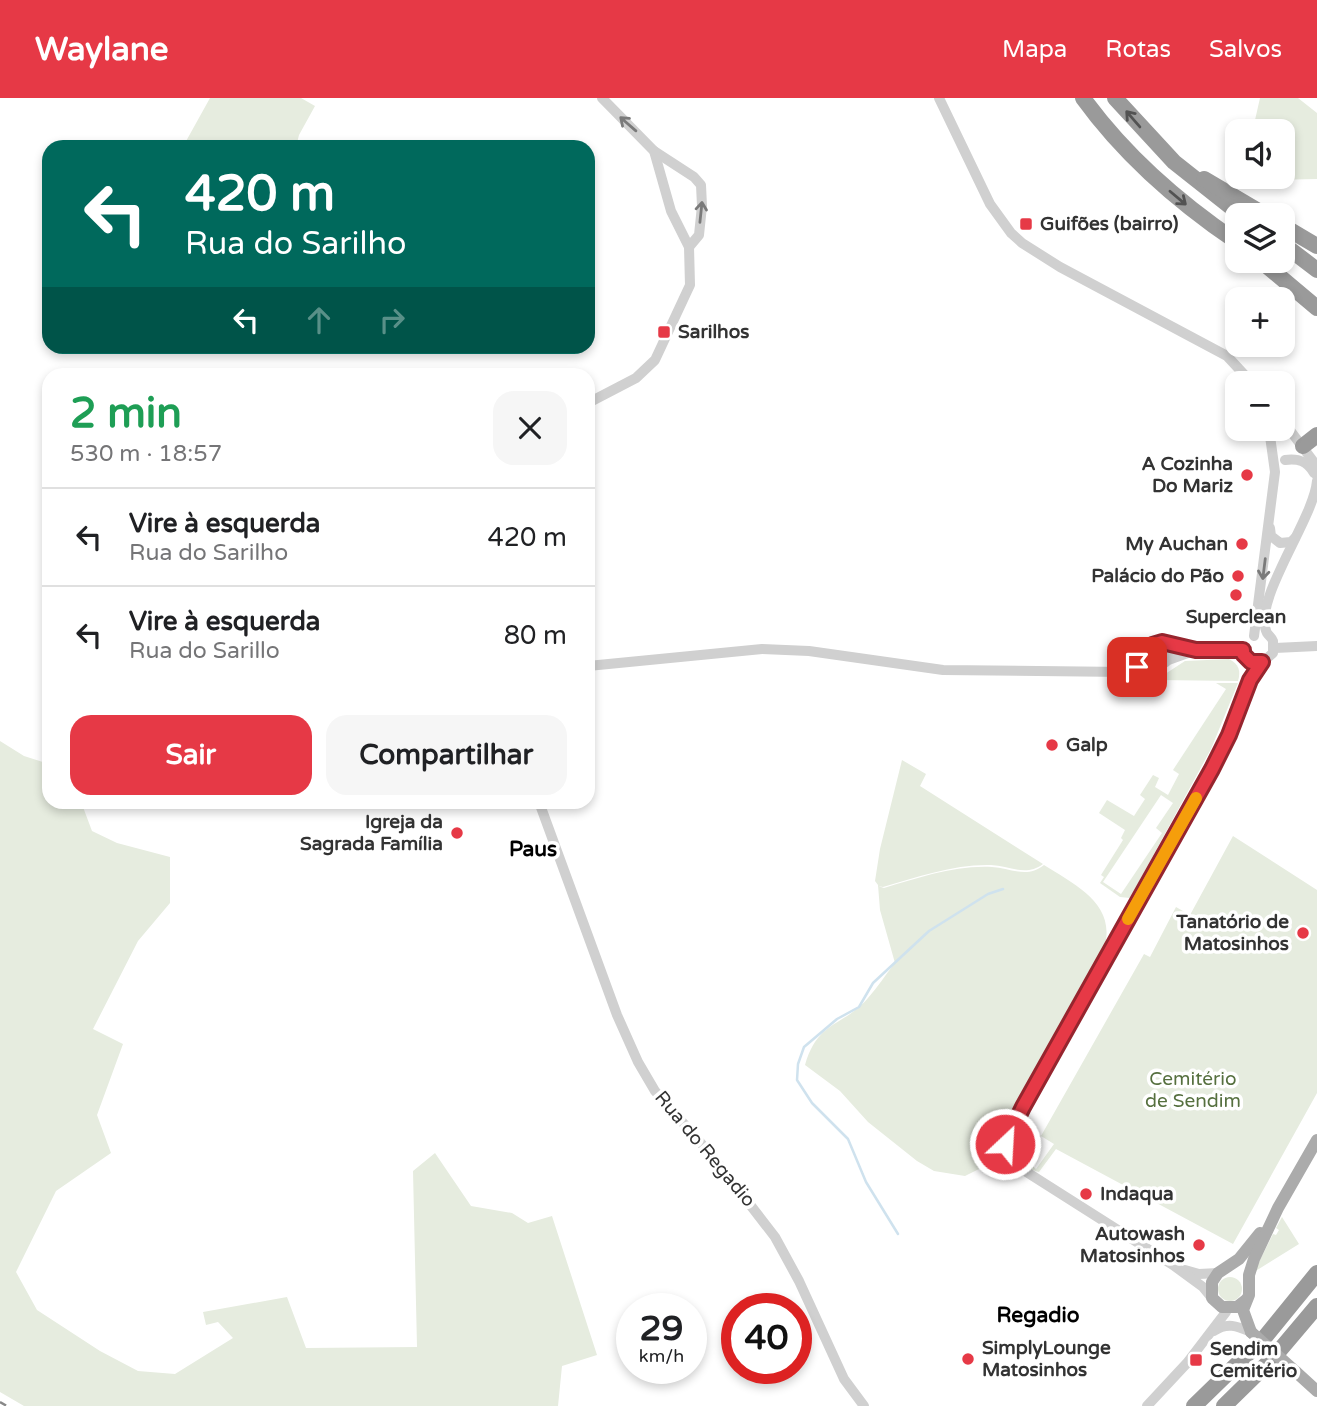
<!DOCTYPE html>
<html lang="pt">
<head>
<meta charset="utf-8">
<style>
	body { margin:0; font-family:"Varela Round",sans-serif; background:#f6f6f6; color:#202124; height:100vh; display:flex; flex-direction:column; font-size:26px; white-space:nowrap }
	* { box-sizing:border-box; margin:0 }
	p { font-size:23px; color:#757577 }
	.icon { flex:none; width:38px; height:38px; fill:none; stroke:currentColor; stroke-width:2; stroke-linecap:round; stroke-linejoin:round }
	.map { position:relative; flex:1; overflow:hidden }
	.panel { position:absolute; left:42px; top:270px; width:553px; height:441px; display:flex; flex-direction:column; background:#fff; border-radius:21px; box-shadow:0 4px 10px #0003 }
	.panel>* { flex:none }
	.top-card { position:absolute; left:42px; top:42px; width:553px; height:214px; border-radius:21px; box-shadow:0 4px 10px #0003; background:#00695c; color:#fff; overflow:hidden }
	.tools { position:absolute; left:1225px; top:21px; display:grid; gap:14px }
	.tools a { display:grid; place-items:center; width:70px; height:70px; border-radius:14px; background:#fff; box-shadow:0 4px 10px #0003; font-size:35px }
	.speed { position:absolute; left:616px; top:1195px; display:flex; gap:14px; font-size:35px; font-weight:700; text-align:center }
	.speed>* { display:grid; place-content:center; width:91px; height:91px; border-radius:50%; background:#fff; box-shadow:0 4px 10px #0003; line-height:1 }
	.speed small { font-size:18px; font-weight:400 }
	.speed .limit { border:10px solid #d22; background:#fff; color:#111 }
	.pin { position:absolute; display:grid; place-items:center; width:60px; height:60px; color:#fff; margin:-30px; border-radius:14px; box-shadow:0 4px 10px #0006 }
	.me { position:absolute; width:77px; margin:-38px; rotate:25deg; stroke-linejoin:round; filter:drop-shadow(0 0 5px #0008) }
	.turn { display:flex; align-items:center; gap:24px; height:147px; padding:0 28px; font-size:32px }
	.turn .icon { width:91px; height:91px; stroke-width:2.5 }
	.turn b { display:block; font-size:49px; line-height:60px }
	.lanes { display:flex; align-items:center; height:66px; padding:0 28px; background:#0003; justify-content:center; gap:35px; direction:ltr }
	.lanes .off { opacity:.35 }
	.round { display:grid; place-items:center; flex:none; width:74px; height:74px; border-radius:21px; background:#f6f6f6 }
	.summary { display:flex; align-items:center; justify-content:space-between; height:119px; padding:0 28px }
	h1 { font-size:42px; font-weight:800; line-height:52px; color:#1e9e55 }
	.button { display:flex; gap:14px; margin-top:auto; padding:14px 28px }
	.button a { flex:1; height:80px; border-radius:21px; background:#e63946; color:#fff; font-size:28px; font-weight:800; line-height:80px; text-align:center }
	.button a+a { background:#f6f6f6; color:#202124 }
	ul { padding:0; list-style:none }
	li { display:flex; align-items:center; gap:21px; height:98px; padding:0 28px; border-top:2px solid #e0e0e0 }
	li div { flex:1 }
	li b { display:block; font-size:26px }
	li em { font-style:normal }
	header { display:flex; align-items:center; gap:42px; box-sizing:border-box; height:98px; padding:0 35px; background:#e63946; color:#fff }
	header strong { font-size:33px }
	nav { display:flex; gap:38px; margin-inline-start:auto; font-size:24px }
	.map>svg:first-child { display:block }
	.green { fill:#e6ecdf; fill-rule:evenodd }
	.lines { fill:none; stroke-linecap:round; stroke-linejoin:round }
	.stream { stroke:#cfe2ee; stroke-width:2.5 }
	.tertiary { stroke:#d0d0d0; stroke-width:10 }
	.primary { stroke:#ababab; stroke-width:12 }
	.motorway { stroke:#9a9a9a; stroke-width:16 }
	.rail { stroke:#888; stroke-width:2.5; stroke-dasharray:7 5; stroke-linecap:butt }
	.primary-bridge { stroke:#ababab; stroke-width:12 }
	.oneway { stroke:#525252 }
	.oneway2 { stroke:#7a7a7a }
	.route-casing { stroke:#96252e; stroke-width:18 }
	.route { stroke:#e63946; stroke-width:12 }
	.slow { stroke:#f59e0b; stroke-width:12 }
	.poi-dot { fill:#e63946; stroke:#fff; stroke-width:2.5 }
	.labels { text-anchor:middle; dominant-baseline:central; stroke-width:7; stroke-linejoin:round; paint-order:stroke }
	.poi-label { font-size:19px; font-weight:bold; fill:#333; stroke:#fff; text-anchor:start }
	.park-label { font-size:19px; fill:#56703f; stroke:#fff }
	.street-label { font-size:19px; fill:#333; stroke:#fff }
	.neighbourhood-label { font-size:21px; font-weight:bold; fill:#000; stroke:#fff }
</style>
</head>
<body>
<header>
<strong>Waylane</strong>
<nav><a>Mapa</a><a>Rotas</a><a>Salvos</a></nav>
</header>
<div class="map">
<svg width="1317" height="1308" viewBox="0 0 1317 1308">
	<rect width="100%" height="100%" fill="#fff"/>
	<!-- green -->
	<g class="green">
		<path d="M210,0H301L315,8L299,37L296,49H187L185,45Z"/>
		<path d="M1260,0H1298L1317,15V81L1267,82V91L1246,79H1283V33H1246V25L1255,22Z"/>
		<path d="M1229,561C1239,566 1241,573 1238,583L1156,582L1185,563Z"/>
		<path d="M1216,585H1238L1211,651L1130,800L1120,799L1100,785L1104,779L1101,777L1123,742L1121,740L1125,732L1099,715L1107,702L1134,718L1145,701L1140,697L1153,677L1159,680L1155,689L1168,697L1179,676L1173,672L1226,591ZM1161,697L1173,705L1156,730L1162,735L1121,796L1103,784Z"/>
		<path d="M0,643L24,658L49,666V704H65L83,709L92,733L117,745L170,759V805L138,843L93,931L123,946L97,1017L111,1055L56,1093L16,1174L37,1212L100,1253L138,1273L175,1276L233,1240L218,1224L206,1227L203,1214L287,1199L306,1250L417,1249L413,1073L435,1055L471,1108L512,1115L528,1125L552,1118L597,1257L562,1268L558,1308H24L0,1294Z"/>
		<path d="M902,662L926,676L920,688L1043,766C1026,779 1010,768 991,767C954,766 918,779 883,789L878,788L884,790C918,780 955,767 992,769C1011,770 1027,781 1044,767C1077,788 1121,808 1102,856L1003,1033L998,1052L988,1047L981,1058L979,1071L965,1078L934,1073L917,1063L868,1024L840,993L805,967C818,922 843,929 868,900C878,889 885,877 895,865L880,812L878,787L875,783L880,751Z"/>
		<path d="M1233,738L1317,792V995L1233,1146L1056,1051L1039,1074C1028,1072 1010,1060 1014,1045C1016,1039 1020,1033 1023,1028L1041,1038L1144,856L1150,859L1176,809L1190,817ZM1041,1038L1054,1046L1036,1071L1028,1064L1041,1045L1038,1043Z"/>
		<path d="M1282,1119L1299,1146L1254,1174L1273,1136L1276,1137L1279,1132L1276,1130Z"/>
		<circle cx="1230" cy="1191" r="12"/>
	</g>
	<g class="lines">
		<!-- stream -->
		<path class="stream" d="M898,1136L866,1084L848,1041L812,1005L797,982L798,966L804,949L837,921L859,909L873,885L929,833L988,796L1003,791"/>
		<!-- tertiary -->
		<g class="tertiary">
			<path d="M939,0L990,106L1011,135L1022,145L1060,169L1227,258L1252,285"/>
			<path d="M654,53L694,79L701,87L702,108L699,137L689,149"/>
			<path d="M588,305L636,280L655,262L690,187L689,149L671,113L654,53L602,0"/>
			<path d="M1283,323L1313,363L1317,378"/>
			<path d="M1285,362C1298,360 1307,363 1314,375"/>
			<path d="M1270,430L1271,438L1280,445L1291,444L1295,440"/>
			<path d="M1254,538L1275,374L1269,331"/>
			<path d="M1165,545L1196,552H1243"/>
			<path d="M1275,550L1317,548"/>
			<path d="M1243,552V556L1251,564L1264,563L1273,555V543C1272,540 1269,538 1267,535C1251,504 1314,421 1317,383"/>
			<path d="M1169,561L1171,552L1168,547L1158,544L1152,547L1150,559L1160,565L1196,552"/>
			<path d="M588,568L762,551L809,553L943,572L1125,574L1151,573L1166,564"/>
			<path d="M539,704L617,917L638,964L655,993L714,1060L775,1139L799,1183L844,1281L864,1308"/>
			<path d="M1185,1172L1199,1176L1218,1175"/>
			<path d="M1212,1200L1203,1189L1173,1167L1017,1068C1002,1055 1004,1044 1012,1028L1212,671L1229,637L1250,582L1262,564"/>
			<path d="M1214,1233C1227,1224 1237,1228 1251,1234"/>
			<path d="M1147,1308L1187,1265L1226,1214"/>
		</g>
		<!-- primary -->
		<g class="primary">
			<path d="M1246,1202L1237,1209H1222L1212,1200V1184L1218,1175L1239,1161L1260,1135"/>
			<path d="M1251,1234L1243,1212L1249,1197V1177L1254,1161L1278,1110L1317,1042"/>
			<path d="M1296,1274L1317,1293"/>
		</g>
		<!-- motorway -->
		<g class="motorway">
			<path d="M1083,0C1125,58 1178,104 1237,144"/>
			<path d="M1115,0L1174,64L1241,117"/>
			<path d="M1204,81L1265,117"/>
			<path d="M1283,128L1317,148"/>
			<path d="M1283,146L1317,172"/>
			<path d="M1261,163L1317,210"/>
			<path d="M1303,348L1317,337"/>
			<path d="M1194,1308L1265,1239L1317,1175"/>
			<path d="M1224,1308L1273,1260L1317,1208"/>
		</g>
		<!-- rail -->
		<path class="rail" d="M0,1304L7,1308"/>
		<!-- primary-bridge -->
		<path class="primary-bridge" d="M1251,1234L1296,1274"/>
	</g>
	<!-- one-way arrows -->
	<defs><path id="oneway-shaft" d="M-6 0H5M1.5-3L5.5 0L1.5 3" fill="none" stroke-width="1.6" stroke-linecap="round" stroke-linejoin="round" transform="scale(1.75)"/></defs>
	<g class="oneway">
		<use href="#oneway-shaft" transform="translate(1133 21) rotate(-131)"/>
		<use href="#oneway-shaft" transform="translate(1178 100) rotate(40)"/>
	</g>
	<g class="oneway2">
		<use href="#oneway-shaft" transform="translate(628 26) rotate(-139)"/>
		<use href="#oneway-shaft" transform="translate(701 114) rotate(-84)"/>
		<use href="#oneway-shaft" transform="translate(1264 471) rotate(97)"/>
	</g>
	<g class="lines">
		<!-- route casing -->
		<g class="route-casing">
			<path id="route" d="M1005,1046L1023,1009L1212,671L1229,637L1250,582L1262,564H1251L1243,556V552H1196L1162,544L1152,547L1145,562L1137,569"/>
		</g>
		<!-- route -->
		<use href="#route" class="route"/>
		<!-- slow -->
		<path class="slow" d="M1128,821L1196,700"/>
	</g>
	<!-- markers -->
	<g class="poi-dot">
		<rect x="1019" y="119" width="14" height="14" rx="3.5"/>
		<rect x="657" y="227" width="14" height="14" rx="3.5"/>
		<circle cx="1247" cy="377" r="7"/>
		<circle cx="1242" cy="446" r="7"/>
		<circle cx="1238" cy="478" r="7"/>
		<circle cx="1236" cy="497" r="7"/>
		<circle cx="1052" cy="647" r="7"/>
		<circle cx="457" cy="735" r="7"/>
		<circle cx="1303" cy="835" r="7"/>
		<circle cx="1086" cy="1096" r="7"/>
		<circle cx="1199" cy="1147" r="7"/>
		<circle cx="968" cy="1261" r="7"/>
		<rect x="1189" y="1255" width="14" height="14" rx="3.5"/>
	</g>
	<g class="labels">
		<!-- poi labels -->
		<g class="poi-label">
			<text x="1040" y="126">Guifões (bairro)</text>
			<text x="678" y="234">Sarilhos</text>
			<text x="1233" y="366" text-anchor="end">A Cozinha<tspan x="1233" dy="22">Do Mariz</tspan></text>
			<text x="1228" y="446" text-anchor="end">My Auchan</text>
			<text x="1224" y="478" text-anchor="end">Palácio do Pão</text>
			<text x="1236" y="519" text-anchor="middle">Superclean</text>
			<text x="1066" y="647">Galp</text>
			<text x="443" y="724" text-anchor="end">Igreja da<tspan x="443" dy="22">Sagrada Família</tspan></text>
			<text x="1289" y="824" text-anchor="end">Tanatório de<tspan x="1289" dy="22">Matosinhos</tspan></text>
			<text x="1100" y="1096">Indaqua</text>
			<text x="1185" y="1136" text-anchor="end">Autowash<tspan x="1185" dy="22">Matosinhos</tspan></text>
			<text x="982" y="1250">SimplyLounge<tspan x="982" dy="22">Matosinhos</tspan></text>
			<text x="1210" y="1251">Sendim<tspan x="1210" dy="22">Cemitério</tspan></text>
		</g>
		<!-- park labels -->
		<g class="park-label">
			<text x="1193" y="981">Cemitério<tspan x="1193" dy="22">de Sendim</tspan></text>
		</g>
		<!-- street labels -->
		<g class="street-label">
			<text transform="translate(705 1051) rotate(50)">Rua do Regadio</text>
		</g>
		<!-- neighbourhood labels -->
		<g class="neighbourhood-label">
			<text x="533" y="751">Paus</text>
			<text x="1038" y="1217">Regadio</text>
		</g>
	</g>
</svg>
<div class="tools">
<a><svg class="icon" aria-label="sound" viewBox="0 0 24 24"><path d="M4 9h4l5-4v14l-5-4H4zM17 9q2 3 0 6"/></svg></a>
<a><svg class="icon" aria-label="layers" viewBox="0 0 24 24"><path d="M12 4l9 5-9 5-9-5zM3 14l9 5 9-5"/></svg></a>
<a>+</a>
<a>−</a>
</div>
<div class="speed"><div>29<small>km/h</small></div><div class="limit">40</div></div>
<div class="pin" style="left:1137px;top:569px;background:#d93025"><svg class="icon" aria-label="arrive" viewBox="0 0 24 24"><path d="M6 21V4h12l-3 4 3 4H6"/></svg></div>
<svg class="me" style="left:1005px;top:1046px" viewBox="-20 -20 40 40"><circle r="17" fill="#e63946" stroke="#fff" stroke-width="3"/><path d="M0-11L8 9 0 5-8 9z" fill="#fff"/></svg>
<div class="top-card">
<div class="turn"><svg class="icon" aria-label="left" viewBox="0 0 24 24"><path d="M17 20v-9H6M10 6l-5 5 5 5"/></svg><div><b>420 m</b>Rua do Sarilho</div></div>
<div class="lanes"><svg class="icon" aria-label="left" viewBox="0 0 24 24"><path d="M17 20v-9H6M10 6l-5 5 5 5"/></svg><svg class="icon off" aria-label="ahead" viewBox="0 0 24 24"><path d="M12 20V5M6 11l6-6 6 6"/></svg><svg class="icon off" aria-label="right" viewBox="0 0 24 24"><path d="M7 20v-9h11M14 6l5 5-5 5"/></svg></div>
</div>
<section class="panel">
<div class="summary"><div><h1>2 min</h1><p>530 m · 18:57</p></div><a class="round"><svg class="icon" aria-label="close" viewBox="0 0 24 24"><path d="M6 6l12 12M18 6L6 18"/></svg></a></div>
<ul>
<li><svg class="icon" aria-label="left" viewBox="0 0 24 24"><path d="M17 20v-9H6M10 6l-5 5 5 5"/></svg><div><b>Vire à esquerda</b><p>Rua do Sarilho</p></div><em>420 m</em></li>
<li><svg class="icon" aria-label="left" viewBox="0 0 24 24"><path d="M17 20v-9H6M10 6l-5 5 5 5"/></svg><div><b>Vire à esquerda</b><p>Rua do Sarillo</p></div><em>80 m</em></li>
</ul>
<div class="button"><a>Sair</a><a>Compartilhar</a></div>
</section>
</div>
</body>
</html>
